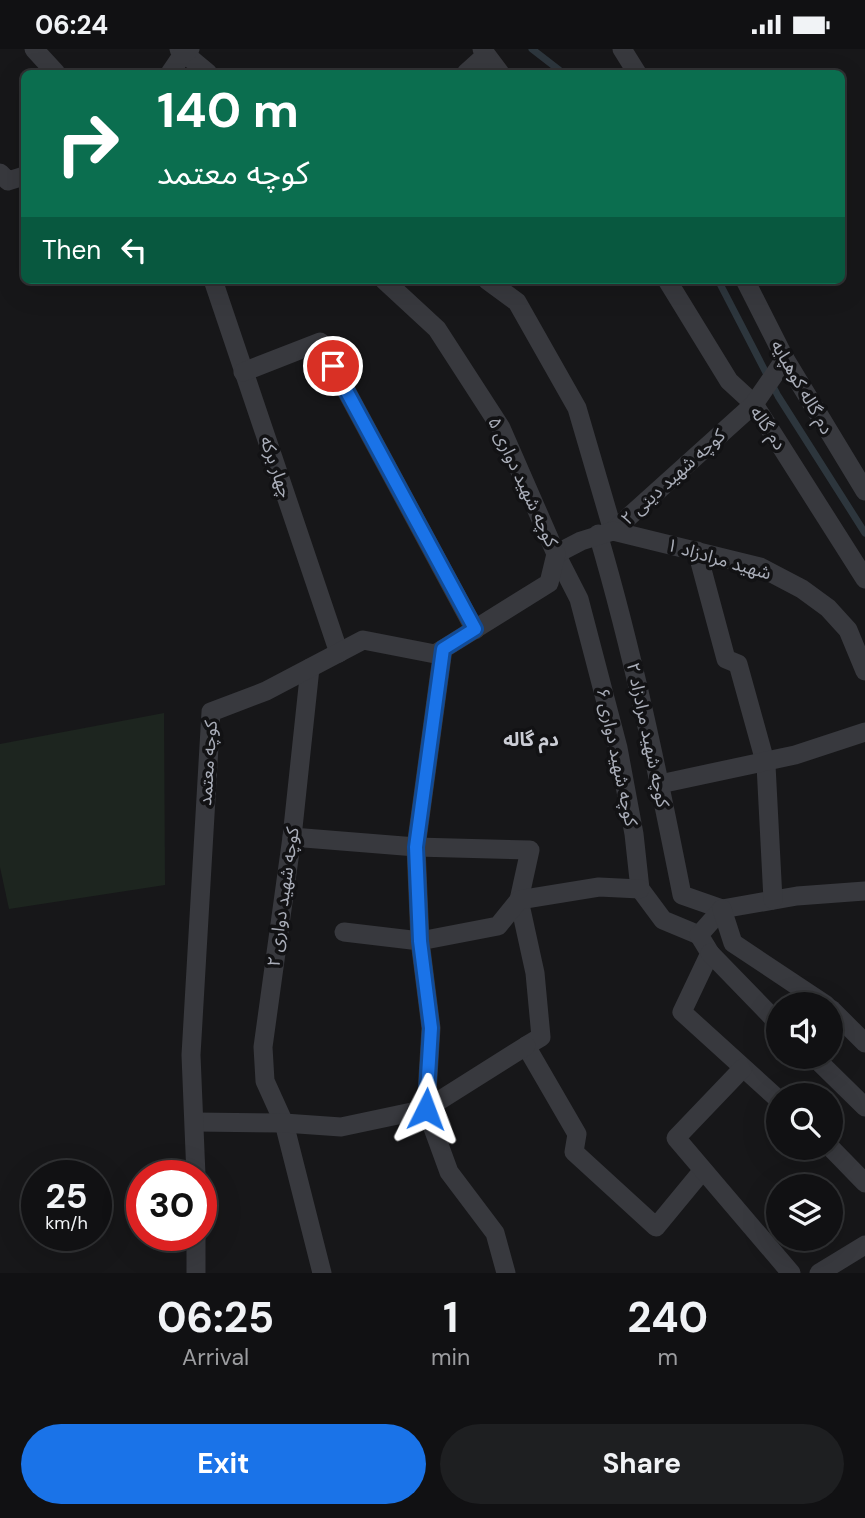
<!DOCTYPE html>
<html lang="en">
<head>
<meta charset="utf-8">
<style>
	body { margin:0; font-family:"DM Sans","Noto Sans Arabic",sans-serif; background:#1e1f21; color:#f1f3f6; height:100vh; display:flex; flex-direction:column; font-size:26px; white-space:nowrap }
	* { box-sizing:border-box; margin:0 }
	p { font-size:23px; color:#9c9da0 }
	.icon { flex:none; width:38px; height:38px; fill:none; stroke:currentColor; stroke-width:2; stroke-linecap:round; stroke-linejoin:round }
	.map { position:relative; height:1224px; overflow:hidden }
	.panel { display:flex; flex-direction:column; background:#111113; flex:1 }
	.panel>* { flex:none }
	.guide { position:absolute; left:21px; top:21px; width:824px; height:214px; border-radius:10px; box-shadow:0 7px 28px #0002,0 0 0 2px #303133; background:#0b6e4f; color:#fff; overflow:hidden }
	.buttons { position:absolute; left:766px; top:943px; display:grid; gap:14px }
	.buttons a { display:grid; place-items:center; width:77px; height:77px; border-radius:50%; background:#111113; box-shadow:0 7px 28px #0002,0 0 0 2px #303133; font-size:35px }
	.speed { position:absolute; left:21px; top:1111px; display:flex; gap:14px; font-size:35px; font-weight:700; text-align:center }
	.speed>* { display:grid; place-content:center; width:91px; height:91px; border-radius:50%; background:#111113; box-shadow:0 7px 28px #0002,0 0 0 2px #303133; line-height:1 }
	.speed small { font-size:18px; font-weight:400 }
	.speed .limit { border:10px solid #d22; background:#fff; color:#111 }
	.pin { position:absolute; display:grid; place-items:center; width:60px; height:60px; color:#fff; margin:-30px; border:4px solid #fff; border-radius:50%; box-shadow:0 2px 7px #0007 }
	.me { position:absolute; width:77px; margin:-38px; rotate:3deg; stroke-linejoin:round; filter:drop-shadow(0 0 5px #0008) }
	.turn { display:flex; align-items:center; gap:24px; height:147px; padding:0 21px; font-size:32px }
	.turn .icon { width:91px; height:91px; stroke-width:2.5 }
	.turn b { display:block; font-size:49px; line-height:60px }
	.then { display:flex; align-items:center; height:66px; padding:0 21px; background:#0003; gap:14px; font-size:26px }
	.eta { display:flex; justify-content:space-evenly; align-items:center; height:119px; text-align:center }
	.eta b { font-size:42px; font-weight:700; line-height:49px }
	.cta { display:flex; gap:14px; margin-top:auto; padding:14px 21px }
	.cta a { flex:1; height:80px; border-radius:42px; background:#1a73e8; color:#fff; font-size:28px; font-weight:700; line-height:80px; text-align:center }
	.cta a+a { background:#1e1f21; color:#f1f3f6 }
	.status { display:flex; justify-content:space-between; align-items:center; height:49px; padding:0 35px; background:#111113; direction:ltr }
	.status svg { height:19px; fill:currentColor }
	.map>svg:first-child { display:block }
	.green { fill:#1d251f }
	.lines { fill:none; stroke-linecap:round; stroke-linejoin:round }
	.stream { stroke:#2d363d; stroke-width:7 }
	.street { stroke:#38393e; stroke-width:19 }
	.route-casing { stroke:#114b97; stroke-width:18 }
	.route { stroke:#1a73e8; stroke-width:12 }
	.labels { text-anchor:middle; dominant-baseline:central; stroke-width:7; stroke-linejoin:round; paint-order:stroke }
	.street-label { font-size:18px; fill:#aaaeb9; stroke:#121214 }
	.neighbourhood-label { font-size:19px; font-weight:bold; fill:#cbcdd5; stroke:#121214 }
</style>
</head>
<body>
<div class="status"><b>06:24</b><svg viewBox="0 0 49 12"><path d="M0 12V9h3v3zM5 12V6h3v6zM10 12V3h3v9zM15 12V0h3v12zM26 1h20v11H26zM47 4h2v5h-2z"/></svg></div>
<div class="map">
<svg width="865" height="1224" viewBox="0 0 865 1224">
	<rect width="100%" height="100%" fill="#171719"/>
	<!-- green -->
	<path class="green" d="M164,664L165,836L9,860L0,818V695Z"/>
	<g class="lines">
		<!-- stream -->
		<g class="stream">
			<path d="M532,0L563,24"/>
			<path d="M718,231L778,347L865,484"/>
		</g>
		<!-- street -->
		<g class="street">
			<path d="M34,0L56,24"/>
			<path d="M179,0L208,24"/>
			<path d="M482,0L500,24"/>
			<path d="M622,0L637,24"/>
			<path d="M170,24L183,5L190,0"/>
			<path d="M466,24L486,6"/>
			<path d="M0,124L8,132L24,127"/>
			<path d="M213,231L339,604"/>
			<path d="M384,231L437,280L501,379L556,505L579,550L618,699L634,785L640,840L663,871L699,886"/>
			<path d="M487,231L517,253L577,359L613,482"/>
			<path d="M667,231L729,332L754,355L865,530"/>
			<path d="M745,231L785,310L865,442"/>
			<path d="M243,323L320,293L475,581"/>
			<path d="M613,482L754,355L785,310"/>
			<path d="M598,485C633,604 658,725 682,846L722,860L797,847L865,842"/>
			<path d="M697,502L726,610L738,615L766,716L773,851"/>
			<path d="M556,505L581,492L613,482L760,518L802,540L828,559L848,581L865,622"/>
			<path d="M443,600L416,798L420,892L431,979L426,1060L449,1123L495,1184L506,1224"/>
			<path d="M310,619L292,788L263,998L265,1032L284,1074L322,1224"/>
			<path d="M660,735L795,706L865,683"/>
			<path d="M292,788L416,798L530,801L519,851L535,924L541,988L526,997L577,1085L574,1103L656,1178L703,1121"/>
			<path d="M722,860L699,886L710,904L682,963L779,1051"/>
			<path d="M722,860L733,894L826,956"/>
			<path d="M344,883L420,892L498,877L519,851L599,838L640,840"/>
			<path d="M710,904L779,975"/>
			<path d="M831,960L865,994"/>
			<path d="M814,1008L865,1058"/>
			<path d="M743,1019L676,1089L791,1224"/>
			<path d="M195,1073L284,1074L341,1078L426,1060L526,997"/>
			<path d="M831,1099L865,1134"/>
			<path d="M196,1127L191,1006L211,663L266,642L363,591L435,605L549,534L556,505"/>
			<path d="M196,1186V1224"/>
			<path d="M819,1224L865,1196"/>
		</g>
	</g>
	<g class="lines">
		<!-- route casing -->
		<g class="route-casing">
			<path id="route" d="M333,317L475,580L443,600L416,798L420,892L431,979L426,1060"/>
		</g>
		<!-- route -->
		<use href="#route" class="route"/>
	</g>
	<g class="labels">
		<!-- street labels -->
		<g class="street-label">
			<text transform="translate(802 338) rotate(60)">دم گاله کوهپایه</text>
			<text transform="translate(768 379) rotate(56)">دم گاله</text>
			<text transform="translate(276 418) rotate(71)">چهار برکه</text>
			<text transform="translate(673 428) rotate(-42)">کوچه شهید دینی ۲</text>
			<text transform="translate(523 433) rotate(65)">کوچه شهید دواری ۵</text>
			<text transform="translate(719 510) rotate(16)">شهید مرادزاد ۱</text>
			<text transform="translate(648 686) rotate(78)">کوچه شهید مرادزاد ۲</text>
			<text transform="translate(617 708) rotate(78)">کوچه شهید دواری ۶</text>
			<text transform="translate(208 714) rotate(-86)">کوچه معتمد</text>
			<text transform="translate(283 848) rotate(-82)">کوچه شهید دواری ۲</text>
		</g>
		<!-- neighbourhood labels -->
		<g class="neighbourhood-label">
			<text x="531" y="690">دم گاله</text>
		</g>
	</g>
</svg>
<div class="buttons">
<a><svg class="icon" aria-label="sound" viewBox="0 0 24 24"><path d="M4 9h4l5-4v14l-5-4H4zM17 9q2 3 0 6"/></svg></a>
<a><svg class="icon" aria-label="search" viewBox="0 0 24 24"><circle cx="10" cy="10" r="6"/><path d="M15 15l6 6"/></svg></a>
<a><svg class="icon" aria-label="layers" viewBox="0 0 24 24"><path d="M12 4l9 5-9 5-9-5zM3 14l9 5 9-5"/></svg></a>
</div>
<div class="speed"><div>25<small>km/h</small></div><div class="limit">30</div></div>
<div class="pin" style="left:333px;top:317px;background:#d93025"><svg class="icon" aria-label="arrive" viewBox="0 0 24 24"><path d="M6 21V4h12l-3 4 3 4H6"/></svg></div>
<svg class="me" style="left:426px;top:1060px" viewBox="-20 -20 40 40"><path d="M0-17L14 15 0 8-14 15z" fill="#1a73e8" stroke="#fff" stroke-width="4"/></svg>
<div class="guide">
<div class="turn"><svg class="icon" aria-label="right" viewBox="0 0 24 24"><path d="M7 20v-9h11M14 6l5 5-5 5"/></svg><div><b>140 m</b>کوچه معتمد</div></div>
<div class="then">Then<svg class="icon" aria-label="left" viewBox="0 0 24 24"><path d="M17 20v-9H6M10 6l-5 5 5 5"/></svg></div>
</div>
</div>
<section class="panel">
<div class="eta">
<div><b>06:25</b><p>Arrival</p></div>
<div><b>1</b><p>min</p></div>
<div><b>240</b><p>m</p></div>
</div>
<div class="cta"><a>Exit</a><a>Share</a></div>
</section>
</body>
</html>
